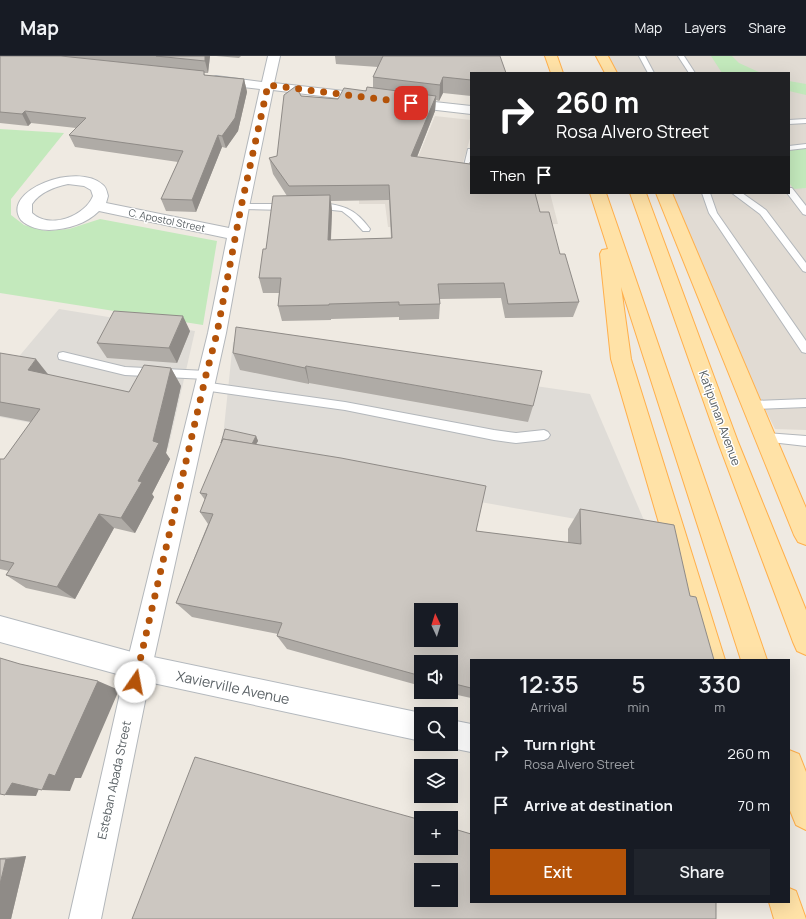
<!DOCTYPE html>
<html lang="en">
<head>
<meta charset="utf-8">
<style>
	body { margin:0; font-family:Manrope,sans-serif; background:#20242c; color:#f1f3f6; height:100vh; display:flex; flex-direction:column; font-size:15px; white-space:nowrap }
	* { box-sizing:border-box; margin:0 }
	p { font-size:13px; color:#9ea1a6 }
	.icon { flex:none; width:22px; height:22px; fill:none; stroke:currentColor; stroke-width:2; stroke-linecap:round; stroke-linejoin:round }
	.map { position:relative; flex:1; overflow:hidden }
	.details { position:absolute; left:470px; top:603px; width:320px; height:244px; display:flex; flex-direction:column; background:#171b24; border-radius:0px; box-shadow:0 4px 16px #0002 }
	.details>* { flex:none }
	.guide { position:absolute; left:470px; top:16px; width:320px; height:122px; border-radius:0px; box-shadow:0 4px 16px #0002; background:#202124; color:#fff; overflow:hidden }
	.needle { width:26px; rotate:356deg }
	.controls { position:absolute; left:414px; top:547px; display:grid; gap:8px }
	.controls a { display:grid; place-items:center; width:44px; height:44px; border-radius:0px; background:#171b24; box-shadow:0 4px 16px #0002; font-size:20px }
	.pin { position:absolute; display:grid; place-items:center; width:34px; height:34px; color:#fff; margin:-17px; border-radius:8px; box-shadow:0 2px 6px #0006 }
	.me { position:absolute; width:44px; margin:-22px; rotate:12deg; stroke-linejoin:round; filter:drop-shadow(0 0 3px #0008) }
	.turn { display:flex; align-items:center; gap:14px; height:84px; padding:0 20px; font-size:18px }
	.turn .icon { width:52px; height:52px; stroke-width:2.5 }
	.turn b { display:block; font-size:28px; line-height:34px }
	.then { display:flex; align-items:center; height:38px; padding:0 20px; background:#0003; gap:8px; font-size:15px }
	.eta { display:flex; justify-content:space-evenly; align-items:center; height:68px; text-align:center }
	.eta b { font-size:24px; font-weight:600; line-height:28px }
	.primary-button { display:flex; gap:8px; margin-top:auto; padding:8px 20px }
	.primary-button a { flex:1; height:46px; border-radius:0px; background:#b45309; color:#fff; font-size:16px; font-weight:600; line-height:46px; text-align:center }
	.primary-button a+a { background:#20242c; color:#f1f3f6 }
	ul { padding:0; list-style:none }
	li { display:flex; align-items:center; gap:12px; height:52px; padding:0 20px }
	li div { flex:1 }
	li b { display:block; font-size:15px }
	li em { font-style:normal }
	header { display:flex; align-items:center; gap:24px; box-sizing:border-box; height:56px; padding:0 20px; background:#171b24; border-bottom:1px solid #363941 }
	header strong { font-size:19px }
	nav { display:flex; gap:22px; margin-inline-start:auto; font-size:14px }
	.map>svg:first-child { display:block }
	.industrial { fill:#dfdcd7 }
	.education { fill:#e1dbd3 }
	.green { fill:#c3e9bc }
	.lines { fill:none; stroke-linecap:round; stroke-linejoin:round }
	.service-casing { stroke:#b3b7bb; stroke-width:2 }
	.minor-casing { stroke:#b3b7bb; stroke-width:2 }
	.secondary-casing { stroke:#b4b9be; stroke-width:2 }
	.primary-casing { stroke:#ffaf4b; stroke-width:2 }
	.service { fill:#fff; fill-rule:evenodd }
	.minor { fill:#fff; fill-rule:evenodd }
	.secondary { fill:#fff; fill-rule:evenodd }
	.primary { fill:#ffe2a7; fill-rule:evenodd }
	.wall { fill:#afaba6; fill-rule:evenodd }
	.shaded-wall { fill:#8f8b87 }
	.building { fill:#ccc7c1; stroke:#8f8b87; fill-rule:evenodd }
	.route { stroke:#b45309; stroke-width:7; stroke-dasharray:0 12.6 }
	.labels { text-anchor:middle; dominant-baseline:central; stroke-width:3; stroke-linejoin:round; paint-order:stroke }
	.far-street-label { font-size:10px; fill:#5a6165; stroke:#fff }
	.street-label { font-size:12px; fill:#5a6165; stroke:#fff }
	.near-street-label { font-size:14px; fill:#5a6165; stroke:#fff }
</style>
</head>
<body>
<header>
<strong>Map</strong>
<nav><a>Map</a><a>Layers</a><a>Share</a></nav>
</header>
<div class="map">
<svg width="806" height="863" viewBox="0 0 806 863">
	<rect width="100%" height="100%" fill="#efeae2"/>
	<!-- industrial -->
	<g class="industrial">
		<path d="M59,253L195,275L168,393L0,361V323Z"/>
		<path d="M233,286L590,338L649,476L221,400Z"/>
	</g>
	<!-- education -->
	<g class="education">
		<path d="M607,0H806V374L775,373L750,323L670,137H789V17H615Z"/>
		<path d="M435,60L471,64V79L459,120L471,137H550L558,168L388,171L385,148H359L360,110L412,116Z"/>
	</g>
	<!-- green -->
	<g class="green">
		<path d="M711,0H732L739,7L761,17H722Z"/>
		<path d="M789,25L806,28V39L789,35Z"/>
		<path d="M0,73L64,77L11,143V159L24,169L46,175L69,173L100,163L217,185L203,269L0,237Z"/>
		<path d="M806,92V132L794,133L789,127V93Z"/>
	</g>
	<g class="lines">
		<!-- service casing -->
		<g class="service-casing">
			<g id="service">
				<path d="M639,0H645L654,17H648Z"/>
				<path d="M678,0H684L695,17H689Z"/>
				<path d="M806,63V67L789,68V64Z"/>
				<path d="M806,88V92L789,94V90Z"/>
				<path d="M468,93H471V121L462,118Z"/>
				<path d="M789,132H792L806,150V159L803,158L787,137H789Z"/>
				<path d="M702,137H710L717,157L806,285V297L802,296L709,157Z"/>
				<path d="M732,137H742L766,154L806,207V216L803,215L760,158Z"/>
				<path d="M316,147C341,148 355,152 370,173L369,175H363L351,162L342,155L313,152L312,150Z"/>
				<path d="M241,148H287L291,151L287,154L238,153L237,151Z"/>
				<path d="M63,296L125,311L206,315L210,316L211,319L210,322L206,323L125,319L59,303L58,300L59,297Z"/>
				<path d="M203,326L345,346L494,374L516,377L544,374L548,376L550,379L548,382L544,384L516,387L494,384L345,354L203,334L199,333L198,330L199,327Z"/>
				<path d="M806,343V351L752,353L748,352L747,349L748,346L752,345Z"/>
				<path d="M766,377L806,380V390L762,385L760,382L762,379Z"/>
			</g>
		</g>
		<!-- minor casing -->
		<g class="minor-casing">
			<g id="minor">
				<path d="M268,0H280L274,27L370,38L375,39L377,42L375,45L370,46L273,34L249,151L226,277L152,611L101,863H69L126,611L208,277L227,182L99,155C86,168 68,173 49,174C40,174 28,171 21,164C0,135 77,105 103,129C106,131 107,136 108,140L106,147L229,172L260,33L216,28L212,27L210,24L212,21L216,20L262,26ZM68,128L84,130L91,134L93,140C85,160 50,174 32,157V148C40,136 54,131 68,128Z"/>
				<path d="M407,43L471,50V58L402,50L400,47L402,44Z"/>
			</g>
		</g>
		<!-- secondary casing -->
		<g class="secondary-casing">
			<g id="secondary">
				<path d="M0,560L139,598L421,657L423,658H421V685L139,624L0,586Z"/>
				<path d="M451,664L471,668V696L451,692L442,688H451Z"/>
			</g>
		</g>
		<!-- primary casing -->
		<g class="primary-casing">
			<g id="primary">
				<path d="M545,0H557L563,17H551Z"/>
				<path d="M596,0H608L617,17H605Z"/>
				<path d="M590,137H606L767,604H741L621,231L631,303L725,604H699L611,303L600,198L602,194L608,193Z"/>
				<path d="M630,137H646L738,386L806,554V599L797,595L793,586L718,386Z"/>
				<path d="M656,137H672L806,452V489L798,486L794,479Z"/>
				<path d="M789,694L799,698L806,716V774L796,769L789,752Z"/>
				<path d="M789,832L796,835L806,863H774L769,846H789Z"/>
			</g>
		</g>
		<!-- service -->
		<use href="#service" class="service"/>
		<!-- minor -->
		<use href="#minor" class="minor"/>
		<!-- secondary -->
		<use href="#secondary" class="secondary"/>
		<!-- primary -->
		<use href="#primary" class="primary"/>
	</g>
	<!-- wall -->
	<g class="wall">
		<path d="M0,0H210L208,17H204L205,19L244,23L247,36L238,75L226,92L222,91L196,156L166,155L161,143L178,106L75,91L69,79L76,72L31,67L28,70L0,67Z"/>
		<path d="M216,0H241L239,2Z"/>
		<path d="M335,0H500L471,17V40L443,37L439,45L436,44L435,55L417,101L540,156L560,198L579,246L573,261L505,262L501,242L440,243V248L439,263L399,264V261L331,263V264L282,265L278,250L279,237H263L259,222L266,193L287,140L273,118L269,102L277,100L301,40L338,43L373,32V21L378,11L336,8ZM389,144L391,182L331,184L332,155L331,145Z"/>
		<path d="M190,275L177,307L107,302L97,287Z"/>
		<path d="M0,297L49,319L129,336L171,312L181,330L166,397L170,403L152,438L154,441L135,477L114,472L75,543L26,532L6,519L9,515L0,513V403H4L31,366L0,360Z"/>
		<path d="M233,297L533,350L528,366L309,327V328L240,314Z"/>
		<path d="M256,380L258,385L256,388L476,475L568,487V473L580,453L674,469L471,604V642L444,636H451V606H421V630L287,593L277,580L278,578L192,561L176,547L208,468L200,456L205,444L200,437Z"/>
		<path d="M26,800L11,863H0V802Z"/>
	</g>
	<!-- shaded-wall -->
	<g class="shaded-wall">
		<path d="M205,0H210L208,17L205,5Z"/>
		<path d="M443,21V37L439,45L440,29Z"/>
		<path d="M244,23L247,36L238,75L226,92L222,80Z"/>
		<path d="M436,40L435,55L411,116V100Z"/>
		<path d="M25,55L31,67L28,70L22,58Z"/>
		<path d="M218,79L222,91L196,156L192,144Z"/>
		<path d="M330,139L332,155L330,199L328,184Z"/>
		<path d="M183,260L190,275L177,307L169,292Z"/>
		<path d="M36,303L51,322L28,314Z"/>
		<path d="M306,310L309,327V328L305,312Z"/>
		<path d="M171,312L181,330L166,397L170,403L152,438L154,441L135,477L121,462L138,425L153,385Z"/>
		<path d="M256,380L258,385L248,402L246,398Z"/>
		<path d="M99,458L114,472L75,543L57,531Z"/>
		<path d="M98,625L119,634L81,722H75L70,735L42,734L49,718Z"/>
		<path d="M12,727L41,728L36,740L5,739Z"/>
		<path d="M26,800L11,863H0V828L6,803Z"/>
	</g>
	<!-- building -->
	<g class="building">
		<path d="M0,0H61L204,15V19L244,23L235,62L222,80L218,79L192,144L161,143L183,95L69,79L86,62L25,55L22,58L0,56Z"/>
		<path d="M156,0H205V5Z"/>
		<path d="M383,0H500L506,17H471V24L443,21L440,29L373,21Z"/>
		<path d="M296,30L301,40L338,43L344,32L366,35L367,31L436,40L411,100L470,108V106H471V137H535L540,156H549L560,198H565L579,246L508,248L504,227L438,228L440,248L399,249V246L329,248V249L278,250L281,222H259L263,193H266L273,140L330,139L328,184L392,182L389,129L289,130L269,102L277,100L284,39Z"/>
		<path d="M114,255L183,260L169,292L97,287Z"/>
		<path d="M236,271L542,315L533,350L306,310L305,312L233,297Z"/>
		<path d="M0,297L36,303L28,314L129,336L144,309L171,312L153,385L159,387L138,425L142,426L121,462L99,458L57,531L6,519L14,507L0,504V403H4L40,353L0,346Z"/>
		<path d="M225,373L256,380L252,388L223,383L221,387Z"/>
		<path d="M223,383L341,402L486,430L476,475L581,488L580,453L674,469L690,540L696,541L714,604H471V632L451,627V606H421V620L277,580L282,567L176,547L213,458L200,456L207,438L200,437ZM421,554H451V584H421Z"/>
		<path d="M0,602L20,608L98,625L55,720L49,718L42,734L12,727L5,739L0,738Z"/>
		<path d="M195,701L421,764V792H451V772L471,778V846H716V863H132ZM421,814H451V844H421Z"/>
		<path d="M0,803H6L0,828Z"/>
	</g>
	<g class="lines">
		<!-- route -->
		<path class="route" d="M135,626L206,319L217,277L241,151L268,29L411,47"/>
	</g>
	<g class="labels">
		<!-- far-street labels -->
		<g class="far-street-label">
			<text transform="translate(167 164) rotate(12)">C. Apostol Street</text>
		</g>
		<!-- street labels -->
		<g class="street-label">
			<text transform="translate(720 362) rotate(70)">Katipunan Avenue</text>
			<text transform="translate(114 724) rotate(-78)">Esteban Abada Street</text>
		</g>
		<!-- near-street labels -->
		<g class="near-street-label">
			<text transform="translate(233 631) rotate(12)">Xavierville Avenue</text>
		</g>
	</g>
</svg>
<div class="controls">
<a><svg class="needle" viewBox="-14 -14 28 28"><path d="M0-13l5 13h-10z" fill="#e53935"/><path d="M0 13l5-13h-10z" fill="#9ea1a6"/></svg></a>
<a><svg class="icon" aria-label="sound" viewBox="0 0 24 24"><path d="M4 9h4l5-4v14l-5-4H4zM17 9q2 3 0 6"/></svg></a>
<a><svg class="icon" aria-label="search" viewBox="0 0 24 24"><circle cx="10" cy="10" r="6"/><path d="M15 15l6 6"/></svg></a>
<a><svg class="icon" aria-label="layers" viewBox="0 0 24 24"><path d="M12 4l9 5-9 5-9-5zM3 14l9 5 9-5"/></svg></a>
<a>+</a>
<a>−</a>
</div>
<div class="pin" style="left:411px;top:47px;background:#d93025"><svg class="icon" aria-label="arrive" viewBox="0 0 24 24"><path d="M6 21V4h12l-3 4 3 4H6"/></svg></div>
<svg class="me" style="left:135px;top:626px" viewBox="-20 -20 40 40"><circle r="19" fill="#fff"/><path d="M0-13L10 11 0 6-10 11z" fill="#b45309"/></svg>
<div class="guide">
<div class="turn"><svg class="icon" aria-label="right" viewBox="0 0 24 24"><path d="M7 20v-9h11M14 6l5 5-5 5"/></svg><div><b>260 m</b>Rosa Alvero Street</div></div>
<div class="then">Then<svg class="icon" aria-label="arrive" viewBox="0 0 24 24"><path d="M6 21V4h12l-3 4 3 4H6"/></svg></div>
</div>
<section class="details">
<div class="eta">
<div><b>12:35</b><p>Arrival</p></div>
<div><b>5</b><p>min</p></div>
<div><b>330</b><p>m</p></div>
</div>
<ul>
<li><svg class="icon" aria-label="right" viewBox="0 0 24 24"><path d="M7 20v-9h11M14 6l5 5-5 5"/></svg><div><b>Turn right</b><p>Rosa Alvero Street</p></div><em>260 m</em></li>
<li><svg class="icon" aria-label="arrive" viewBox="0 0 24 24"><path d="M6 21V4h12l-3 4 3 4H6"/></svg><div><b>Arrive at destination</b></div><em>70 m</em></li>
</ul>
<div class="primary-button"><a>Exit</a><a>Share</a></div>
</section>
</div>
</body>
</html>
